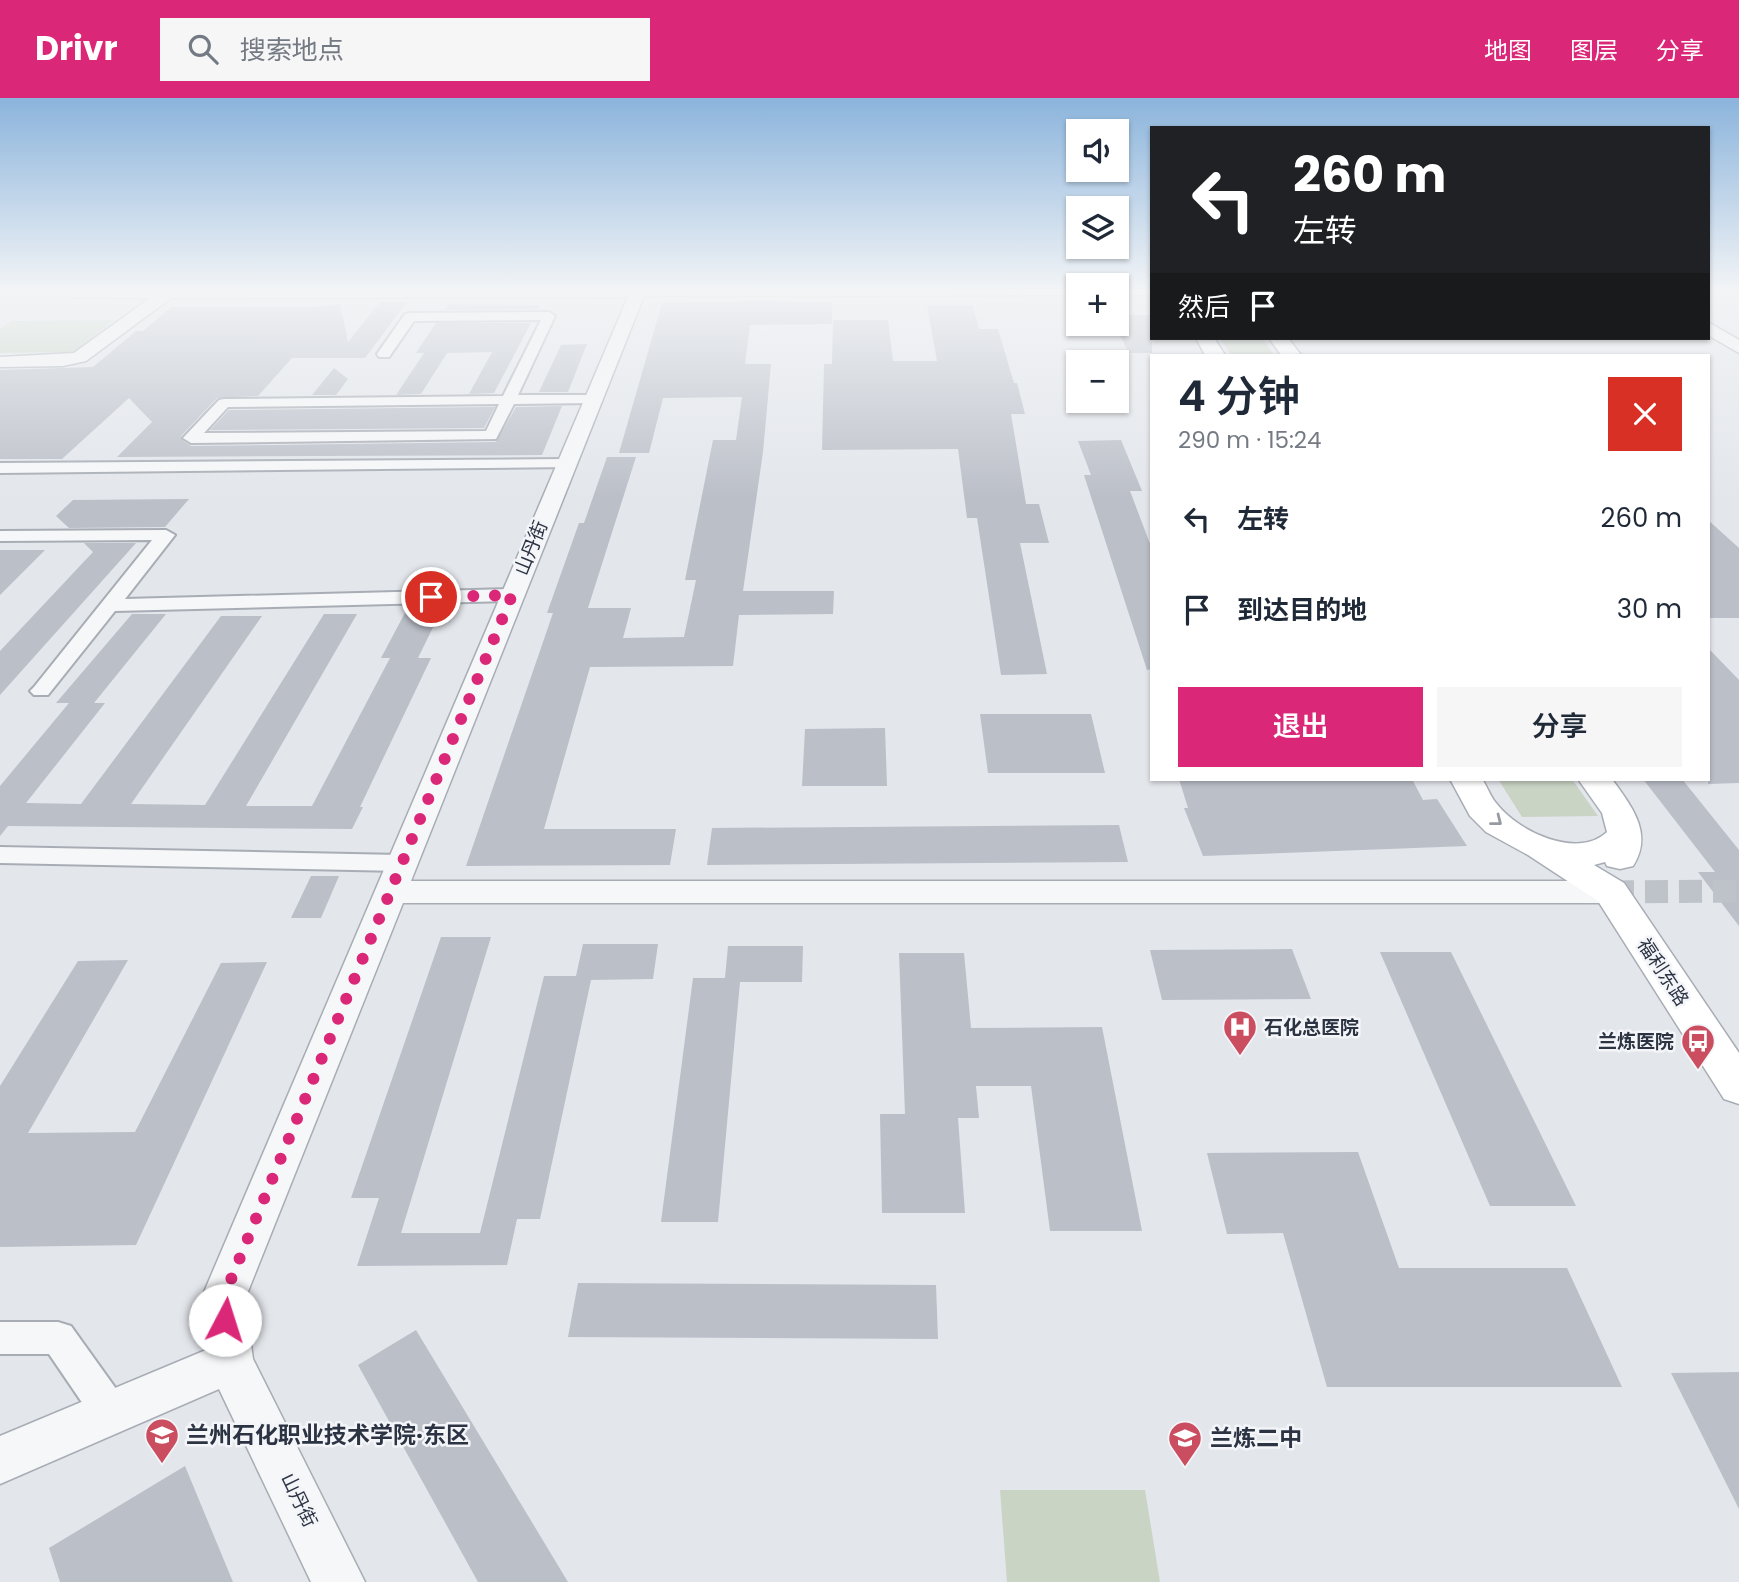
<!DOCTYPE html>
<html lang="zh">
<head>
<meta charset="utf-8">
<style>
	body { margin:0; font-family:Poppins,"Noto Sans SC",sans-serif; background:#f6f6f7; color:#1f2937; height:100vh; display:flex; flex-direction:column; font-size:26px; white-space:nowrap }
	* { box-sizing:border-box; margin:0 }
	p { font-size:23px; color:#747a83 }
	.icon { flex:none; width:38px; height:38px; fill:none; stroke:currentColor; stroke-width:2; stroke-linecap:round; stroke-linejoin:round }
	.map { position:relative; flex:1; overflow:hidden }
	.drawer { position:absolute; left:1150px; top:256px; width:560px; height:427px; display:flex; flex-direction:column; background:#fff; border-radius:0px; box-shadow:0 2px 5px #0004 }
	.drawer>* { flex:none }
	.guide { position:absolute; left:1150px; top:28px; width:560px; height:214px; border-radius:0px; box-shadow:0 2px 5px #0004; background:#202124; color:#fff; overflow:hidden }
	.tools { position:absolute; left:1066px; top:21px; display:grid; gap:14px }
	.tools a { display:grid; place-items:center; width:63px; height:63px; border-radius:0px; background:#fff; box-shadow:0 2px 5px #0004; font-size:35px }
	.pin { position:absolute; display:grid; place-items:center; width:60px; height:60px; color:#fff; margin:-30px; border:4px solid #fff; border-radius:50%; box-shadow:0 2px 7px #0007 }
	.me { position:absolute; width:77px; margin:-38px; rotate:5deg; stroke-linejoin:round; filter:drop-shadow(0 0 5px #0008) }
	.turn { display:flex; align-items:center; gap:24px; height:147px; padding:0 28px; font-size:32px }
	.turn .icon { width:91px; height:91px; stroke-width:2.5 }
	.turn b { display:block; font-size:49px; line-height:60px }
	.then { display:flex; align-items:center; height:66px; padding:0 28px; background:#0003; gap:14px; font-size:26px }
	.round { display:grid; place-items:center; flex:none; width:74px; height:74px; border-radius:0px; background:#f6f6f7 }
	.overview { display:flex; align-items:center; justify-content:space-between; height:119px; padding:0 28px }
	h1 { font-size:42px; font-weight:600; line-height:52px }
	.primary-button { display:flex; gap:14px; margin-top:auto; padding:14px 28px }
	.primary-button a { flex:1; height:80px; border-radius:0px; background:#db2777; color:#fff; font-size:28px; font-weight:600; line-height:80px; text-align:center }
	.primary-button a+a { background:#f6f6f7; color:#1f2937 }
	ul { padding:0; list-style:none }
	li { display:flex; align-items:center; gap:21px; height:91px; padding:0 28px }
	li div { flex:1 }
	li b { display:block; font-size:26px }
	li em { font-style:normal }
	header { display:flex; align-items:center; gap:42px; box-sizing:border-box; height:98px; padding:0 35px; background:#db2777; color:#fff }
	header strong { font-size:33px }
	nav { display:flex; gap:38px; margin-inline-start:auto; font-size:24px }
	.search { width:490px; height:63px; background:#f6f6f7; display:flex; align-items:center; gap:18px; box-sizing:border-box; padding:0 24px; border-radius:0px; color:#747a83; font-size:26px }
	.map>svg:first-child { display:block }
	.green { fill:#c9d4c5 }
	.building { fill:#bbbfc8 }
	.lines { fill:none; stroke-linecap:round; stroke-linejoin:round }
	.pedestrian-tunnel { stroke:#bec2c9; stroke-width:23; stroke-dasharray:23 11; stroke-linecap:butt }
	.minor-casing { stroke:#a8adb5; stroke-width:4 }
	.tertiary-casing { stroke:#a8adb5; stroke-width:3 }
	.secondary-casing { stroke:#a8adb5; stroke-width:3 }
	.minor { fill:#f6f7f9; fill-rule:evenodd }
	.tertiary { fill:#f6f7f9; fill-rule:evenodd }
	.secondary { fill:#fff; fill-rule:evenodd }
	.oneway { stroke:#969aa1 }
	.route { stroke:#db2777; stroke-width:12; stroke-dasharray:0 21.6 }
	.labels { text-anchor:middle; dominant-baseline:central; stroke-width:5; stroke-linejoin:round; paint-order:stroke }
	.street-label { font-size:19px; fill:#2c3443; stroke:#f3f5f8 }
	.poi-label { font-size:19px; font-weight:bold; fill:#2c3443; stroke:#f3f5f8; text-anchor:start }
	.near-poi-label { font-size:23px; font-weight:bold; fill:#2c3443; stroke:#f3f5f8; text-anchor:start }
</style>
</head>
<body>
<header>
<strong>Drivr</strong>
<div class="search"><svg class="icon" aria-label="search" viewBox="0 0 24 24"><circle cx="10" cy="10" r="6"/><path d="M15 15l6 6"/></svg>搜索地点</div>
<nav><a>地图</a><a>图层</a><a>分享</a></nav>
</header>
<div class="map">
<svg width="1739" height="1484" viewBox="0 0 1739 1484">
	<rect width="100%" height="100%" fill="#e3e6eb"/>
	<!-- green -->
	<g class="green">
		<path d="M114,222L74,254L0,255V231L12,223Z"/>
		<path d="M1220,240H1262L1274,257H1231Z"/>
		<path d="M1498,681H1572L1598,718L1522,719Z"/>
		<path d="M1000,1392H1145L1160,1484H1007Z"/>
	</g>
	<!-- building -->
	<g class="building">
		<path d="M754,203L832,204V226L750,227L745,266H771L763,354L743,493H834L833,516L739,517L733,568L590,569L544,731H676L670,767L466,768L553,515H547L579,425H584L607,359H636L588,510H631L623,540L684,539L696,482H685L713,342H736L742,299L663,300L649,355H619L662,205Z"/>
		<path d="M380,204H407L365,260H292L258,298L217,300L181,338L182,342L191,348L496,344L516,309L562,308L542,357L117,359L152,324L129,300L62,361H0V272L93,269L136,233H143L171,209H313L340,206L348,244Z"/>
		<path d="M449,206L540,207L538,211L445,212Z"/>
		<path d="M927,207H973L979,231H998L1014,285H1017L1025,316H1011L1026,406H1039L1049,445H1020L1047,576L1001,577L977,420H967L958,351L822,352L824,266H832L833,222H888L893,263H937Z"/>
		<path d="M1116,217H1152V255H1129L1116,230Z"/>
		<path d="M436,225H531L494,295L469,296L492,254L447,255L421,296L396,297L424,255H416Z"/>
		<path d="M587,246L568,294H539L561,247Z"/>
		<path d="M334,270L348,281L336,297H312Z"/>
		<path d="M487,309H495L484,330L210,332L229,312Z"/>
		<path d="M1121,342L1142,393H1130L1152,451V571L1147,572L1084,377H1091L1078,343Z"/>
		<path d="M189,401L165,429L69,430L56,418L73,402Z"/>
		<path d="M1708,422L1739,450V520H1708Z"/>
		<path d="M84,445H136L0,597V553L93,454Z"/>
		<path d="M0,452H45L0,497Z"/>
		<path d="M407,511H442L418,560H431L360,709H363L352,731L8,728L0,738V688L69,605H56L132,516H166L94,605H105L26,705L81,706L221,518H262L131,706L205,707L324,516H357L246,708H312L390,560H381Z"/>
		<path d="M1708,550L1739,582V685L1708,686Z"/>
		<path d="M980,616H1091L1105,675H988Z"/>
		<path d="M885,630L887,688H802L805,631Z"/>
		<path d="M1179,681H1412L1423,702L1437,701L1467,748L1203,758L1184,710H1188Z"/>
		<path d="M1643,681H1682L1739,752V828L1698,774H1715Z"/>
		<path d="M1119,727L1128,764L707,767L712,730Z"/>
		<path d="M311,778H339L321,820H291Z"/>
		<path d="M441,839H491L401,1135H480L544,878H576L583,846H658L653,881L591,882L540,1121H517L507,1167L357,1168L379,1100H351Z"/>
		<path d="M728,848H803L802,884H740L718,1124H661L693,880H725Z"/>
		<path d="M1292,851L1311,901L1162,902L1150,852Z"/>
		<path d="M1380,854H1451L1576,1108H1490Z"/>
		<path d="M899,855H964L971,930L1102,929L1142,1133H1050L1031,988H976L979,1020H958L965,1115H882L880,1016H905Z"/>
		<path d="M128,862L28,1035L135,1034L221,865L267,864L136,1147L0,1149V988L78,863Z"/>
		<path d="M1358,1054L1399,1170H1567L1622,1289H1327L1283,1135L1227,1136L1207,1055Z"/>
		<path d="M578,1185L936,1187L938,1241L568,1239Z"/>
		<path d="M416,1232L568,1484H478L358,1267Z"/>
		<path d="M1739,1274V1411L1671,1275Z"/>
		<path d="M185,1368L233,1484H60L49,1450Z"/>
	</g>
	<g class="lines">
		<!-- pedestrian-tunnel -->
		<path class="pedestrian-tunnel" d="M1611,794L1739,793"/>
		<!-- minor casing -->
		<g class="minor-casing">
			<g id="minor">
				<path d="M549,214L555,218L518,297H593L600,301L593,305L514,306L496,341L191,345L183,340L219,302L224,301L503,298L541,222L414,223L389,259H379L377,256L405,216L410,215ZM499,306L486,333L204,335L228,309Z"/>
				<path d="M566,361L572,363L574,366L572,369L0,375V365Z"/>
				<path d="M166,432L175,437L125,501L512,491L522,497L512,503L115,513L48,597H34L30,593L34,589L152,442L0,443V433Z"/>
				<path d="M0,749L401,757L410,759L414,765L410,771L401,773L0,765Z"/>
				<path d="M0,1224H58L71,1228L124,1302L130,1315L124,1328L111,1333L98,1328L49,1256H0Z"/>
			</g>
		</g>
		<!-- tertiary casing -->
		<g class="tertiary-casing">
			<g id="tertiary">
				<path d="M78,191H1078V197L644,198L411,783H1611L1623,786L1627,794L1623,802L1611,805H403L245,1201L253,1261L365,1484H311L219,1291L0,1386V1338L206,1252L201,1201L628,199L171,200L86,263L63,268L0,269V259L74,255L150,200L73,199L71,196Z"/>
				<rect x="1116" y="191" width="36" height="6"/>
				<path d="M1708,224L1739,242V255L1708,237Z"/>
			</g>
		</g>
		<!-- secondary casing -->
		<g class="secondary-casing">
			<g id="secondary">
				<path d="M1196,240H1214L1225,257H1205Z"/>
				<path d="M1269,240H1288L1301,257H1281Z"/>
				<path d="M1450,681H1482C1487,688 1490,698 1496,705C1517,733 1577,762 1607,734L1602,715L1578,681H1612C1631,708 1654,735 1633,768L1620,771L1607,768L1605,764L1594,767L1624,785L1739,955V1006L1724,1001L1598,803L1528,757L1486,734L1470,718Z"/>
			</g>
		</g>
		<!-- minor -->
		<use href="#minor" class="minor"/>
		<!-- tertiary -->
		<use href="#tertiary" class="tertiary"/>
		<!-- secondary -->
		<use href="#secondary" class="secondary"/>
	</g>
	<!-- one-way arrows -->
	<defs><path id="oneway-chevron" d="M-2-3.5L2.5 0L-2 3.5" fill="none" stroke-width="1.6" stroke-linecap="round" stroke-linejoin="round" transform="scale(1.75)"/></defs>
	<use class="oneway" href="#oneway-chevron" transform="translate(1497 723) rotate(38)"/>
	<!-- sky -->
	<linearGradient id="sky" x2="0" y2="1"><stop stop-color="#8bb4dc"/><stop offset="0.48" stop-color="#f2f4f6"/><stop offset="1" stop-color="#f2f4f6" stop-opacity="0"/></linearGradient>
	<rect width="1739" height="399" fill="url(#sky)"/>
	<g class="lines">
		<!-- route -->
		<path class="route" d="M225,1222L223,1201L512,497L431,499"/>
	</g>
	<!-- icons -->
	<defs>
		<g id="hospital-pin" transform="scale(1.75)"><path d="M0 17L-7.5 6A9.5 9.5 0 1 1 7.5 6Z" fill="#ca4e60" stroke="#f3f5f8"/><path d="M-5-5h3v3.5h4V-5h3V5h-3V1.5h-4V5h-3Z" fill="#fff"/></g>
		<g id="bus-pin" transform="scale(1.75)"><path d="M0 17L-7.5 6A9.5 9.5 0 1 1 7.5 6Z" fill="#ca4e60" stroke="#f3f5f8"/><path d="M-5-6H5V4H4V6H2V4H-2V6H-4V4H-5ZM-3.5-4V0h7V-4ZM-3.5 1.2v1.5H-2V1.2ZM2 1.2v1.5H3.5V1.2Z" fill="#fff"/></g>
		<g id="university-pin" transform="scale(1.75)"><path d="M0 17L-7.5 6A9.5 9.5 0 1 1 7.5 6Z" fill="#ca4e60" stroke="#f3f5f8"/><path d="M0-5L7-2L0 1L-7-2ZM-4 1L0 2.5L4 1V4Q0 6-4 4Z" fill="#fff"/></g>
		<g id="school-pin" transform="scale(1.75)"><path d="M0 17L-7.5 6A9.5 9.5 0 1 1 7.5 6Z" fill="#ca4e60" stroke="#f3f5f8"/><path d="M0-5L7-2L0 1L-7-2ZM-4 1L0 2.5L4 1V4Q0 6-4 4Z" fill="#fff"/></g>
	</defs>
	<g fill-rule="evenodd">
		<use href="#hospital-pin" x="1240" y="929"/>
		<use href="#bus-pin" x="1698" y="943"/>
		<use href="#university-pin" x="162" y="1337"/>
		<use href="#school-pin" x="1185" y="1340"/>
	</g>
	<g class="labels">
		<!-- street labels -->
		<g class="street-label">
			<text transform="translate(531 450) rotate(-68)">山丹街</text>
			<text transform="translate(1663 874) rotate(57)">福利东路</text>
			<text transform="translate(299 1402) rotate(64)">山丹街</text>
		</g>
		<!-- poi labels -->
		<g class="poi-label">
			<text x="1264" y="929">石化总医院</text>
			<text x="1674" y="943" text-anchor="end">兰炼医院</text>
		</g>
		<!-- near-poi labels -->
		<g class="near-poi-label">
			<text x="186" y="1337">兰州石化职业技术学院·东区</text>
			<text x="1210" y="1340">兰炼二中</text>
		</g>
	</g>
</svg>
<div class="tools">
<a><svg class="icon" aria-label="sound" viewBox="0 0 24 24"><path d="M4 9h4l5-4v14l-5-4H4zM17 9q2 3 0 6"/></svg></a>
<a><svg class="icon" aria-label="layers" viewBox="0 0 24 24"><path d="M12 4l9 5-9 5-9-5zM3 14l9 5 9-5"/></svg></a>
<a>+</a>
<a>−</a>
</div>
<div class="pin" style="left:431px;top:499px;background:#d93025"><svg class="icon" aria-label="arrive" viewBox="0 0 24 24"><path d="M6 21V4h12l-3 4 3 4H6"/></svg></div>
<svg class="me" style="left:225px;top:1222px" viewBox="-20 -20 40 40"><circle r="19" fill="#fff"/><path d="M0-13L10 11 0 6-10 11z" fill="#db2777"/></svg>
<div class="guide">
<div class="turn"><svg class="icon" aria-label="left" viewBox="0 0 24 24"><path d="M17 20v-9H6M10 6l-5 5 5 5"/></svg><div><b>260 m</b>左转</div></div>
<div class="then">然后<svg class="icon" aria-label="arrive" viewBox="0 0 24 24"><path d="M6 21V4h12l-3 4 3 4H6"/></svg></div>
</div>
<section class="drawer">
<div class="overview"><div><h1>4 分钟</h1><p>290 m · 15:24</p></div><a class="round" style="background:#d93025;color:#fff"><svg class="icon" aria-label="close" viewBox="0 0 24 24"><path d="M6 6l12 12M18 6L6 18"/></svg></a></div>
<ul>
<li><svg class="icon" aria-label="left" viewBox="0 0 24 24"><path d="M17 20v-9H6M10 6l-5 5 5 5"/></svg><div><b>左转</b></div><em>260 m</em></li>
<li><svg class="icon" aria-label="arrive" viewBox="0 0 24 24"><path d="M6 21V4h12l-3 4 3 4H6"/></svg><div><b>到达目的地</b></div><em>30 m</em></li>
</ul>
<div class="primary-button"><a>退出</a><a>分享</a></div>
</section>
</div>
</body>
</html>
